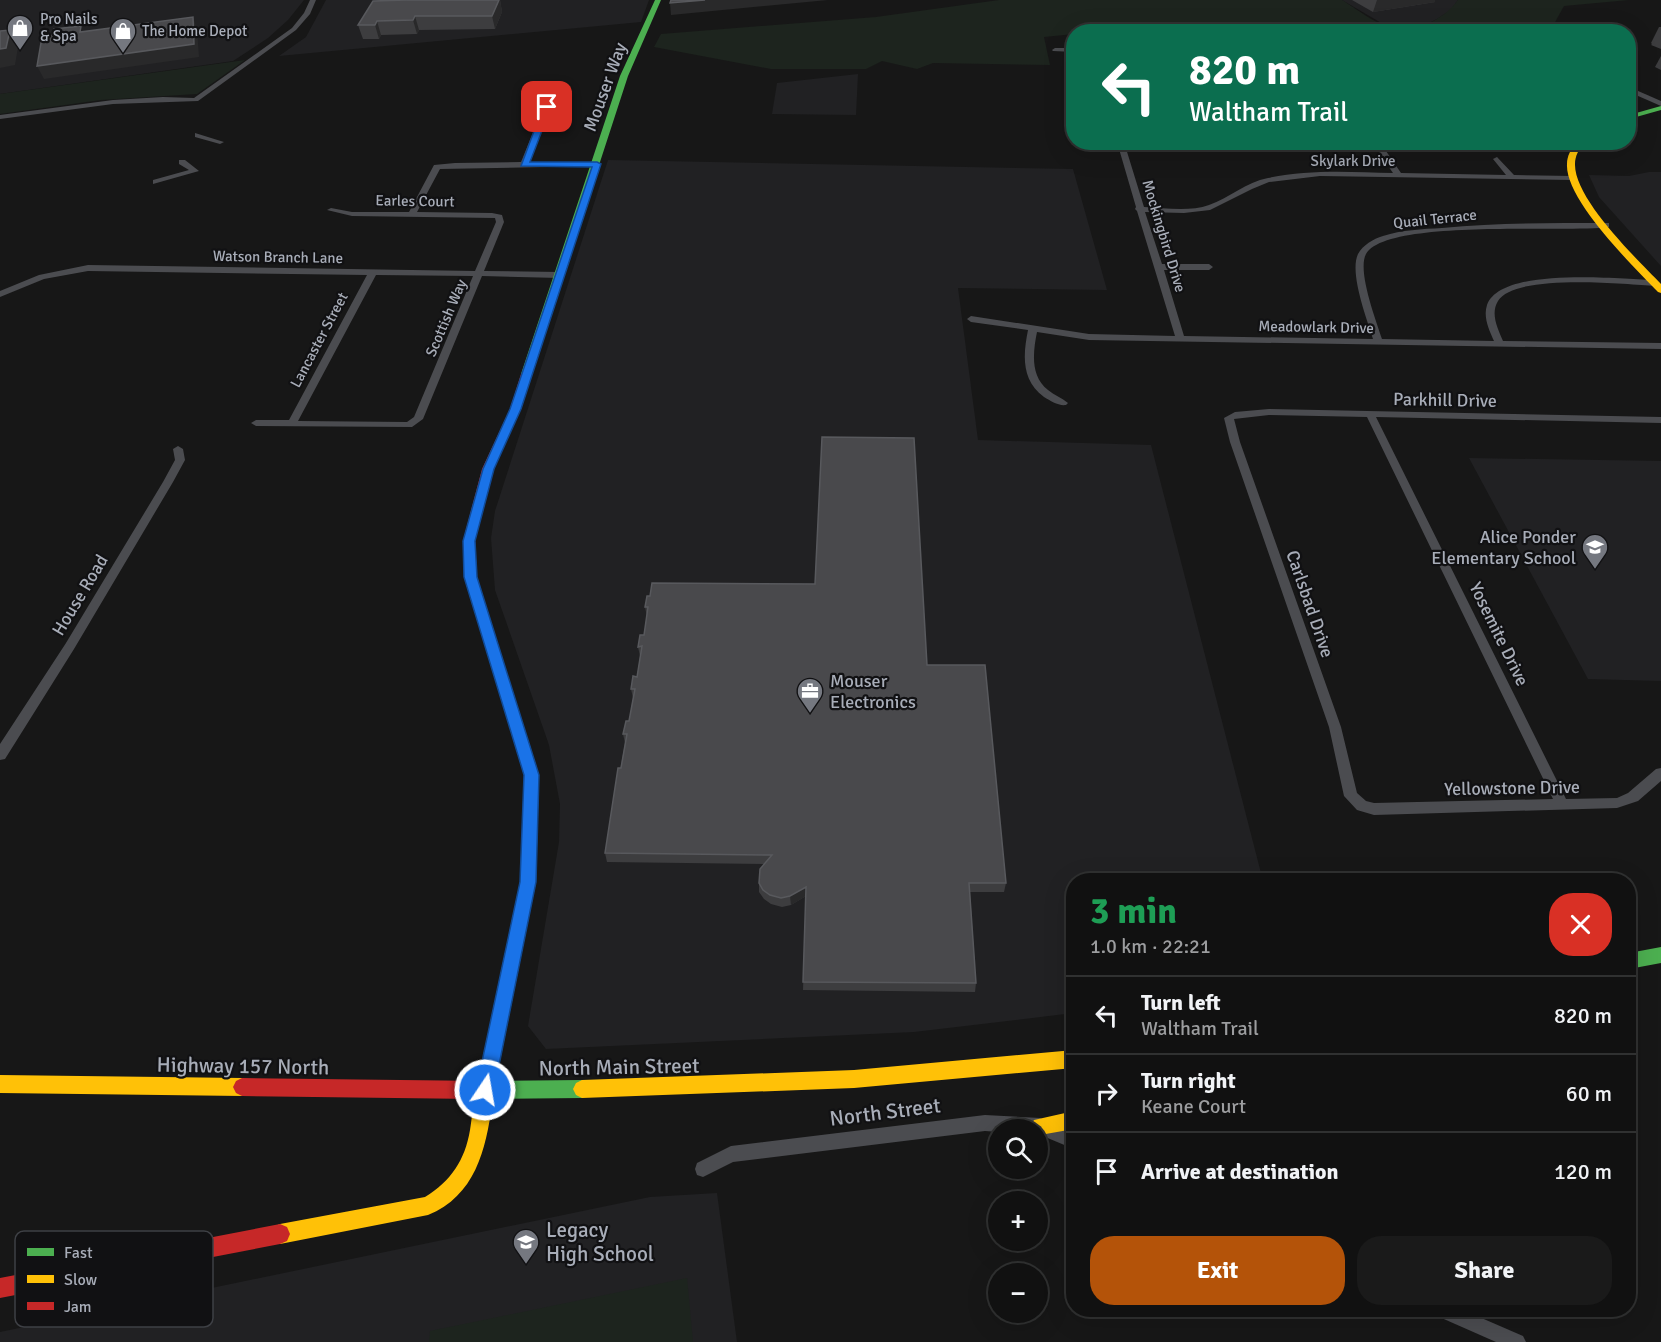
<!DOCTYPE html>
<html lang="en">
<head>
<meta charset="utf-8">
<style>
	body { margin:0; font-family:Signika,sans-serif; background:#1a1a1a; color:#f1f3f6; height:100vh; display:flex; flex-direction:column; font-size:22px; white-space:nowrap }
	* { box-sizing:border-box; margin:0 }
	p { font-size:20px; color:#9c9d9f }
	.icon { flex:none; width:33px; height:33px; fill:none; stroke:currentColor; stroke-width:2; stroke-linecap:round; stroke-linejoin:round }
	.map { position:relative; flex:1; overflow:hidden }
	.details { position:absolute; left:1066px; top:873px; width:570px; height:444px; display:flex; flex-direction:column; background:#111; border-radius:24px; box-shadow:0 6px 24px #0002,0 0 0 2px #303131 }
	.details>* { flex:none }
	.banner { position:absolute; left:1066px; top:24px; width:570px; height:126px; border-radius:24px; box-shadow:0 6px 24px #0002,0 0 0 2px #303131; background:#0b6e4f; color:#fff; overflow:hidden }
	.tools { position:absolute; left:988px; top:1119px; display:grid; gap:12px }
	.tools a { display:grid; place-items:center; width:60px; height:60px; border-radius:50%; background:#111; box-shadow:0 6px 24px #0002,0 0 0 2px #303131; font-size:30px }
	.pin { position:absolute; display:grid; place-items:center; width:51px; height:51px; color:#fff; margin:-26px; border-radius:12px; box-shadow:0 3px 9px #0006 }
	.me { position:absolute; width:66px; margin:-33px; rotate:12deg; stroke-linejoin:round; filter:drop-shadow(0 0 4px #0008) }
	.turn { display:flex; align-items:center; gap:21px; height:126px; padding:0 24px; font-size:27px }
	.turn .icon { width:78px; height:78px; stroke-width:2.5 }
	.turn b { display:block; font-size:42px; line-height:51px }
	.round { display:grid; place-items:center; flex:none; width:63px; height:63px; border-radius:24px; background:#1a1a1a }
	.overview { display:flex; align-items:center; justify-content:space-between; height:102px; padding:0 24px }
	h1 { font-size:36px; font-weight:700; line-height:45px; color:#1e9e55 }
	.button { display:flex; gap:12px; margin-top:auto; padding:12px 24px }
	.button a { flex:1; height:69px; border-radius:24px; background:#b45309; color:#fff; font-size:24px; font-weight:700; line-height:69px; text-align:center }
	.button a+a { background:#1a1a1a; color:#f1f3f6 }
	ul { padding:0; list-style:none }
	li { display:flex; align-items:center; gap:18px; height:78px; padding:0 24px; border-top:2px solid #303131 }
	li div { flex:1 }
	li b { display:block; font-size:22px }
	li em { font-style:normal }
	.map>svg:first-child { display:block }
	.built { fill:#212123 }
	.green { fill:#1d241e }
	.lines { fill:none; stroke-linecap:round; stroke-linejoin:round }
	.street { fill:#4b4c50; fill-rule:evenodd }
	.fast { fill:#4caf50; fill-rule:evenodd }
	.slow { fill:#ffc107; fill-rule:evenodd }
	.jam { fill:#c62828; fill-rule:evenodd }
	.wall { fill:#3d3d3f }
	.shaded-wall { fill:#29292a }
	.building { fill:#49494c; stroke:#58595d; stroke-width:1.5 }
	.route { fill:#1a73e8; stroke:#114b97; stroke-width:1.5 }
	.labels { text-anchor:middle; dominant-baseline:central; stroke-width:4.5; stroke-linejoin:round; paint-order:stroke }
	.far-poi-label { font-size:15px; fill:#a8adb8; stroke:#111113; text-anchor:start }
	.far-street-label { font-size:15px; fill:#a8adb8; stroke:#111113 }
	.street-label { font-size:18px; fill:#a8adb8; stroke:#111113 }
	.poi-label { font-size:18px; fill:#a8adb8; stroke:#111113; text-anchor:end }
	.near-street-label { font-size:21px; fill:#a8adb8; stroke:#111113 }
	.near-poi-label { font-size:21px; fill:#a8adb8; stroke:#111113; text-anchor:start }
	.key { fill:#111113; stroke:#3e4045; stroke-width:1.5 }
	.key-label { font-size:16px; fill:#a8adb8 }
</style>
</head>
<body>
<div class="map">
<svg width="1661" height="1342" viewBox="0 0 1661 1342">
	<rect width="100%" height="100%" fill="#171717"/>
	<!-- built -->
	<g class="built">
		<path d="M0,0H304L288,20L268,38L233,61L0,94Z"/>
		<path d="M326,0H649L641,22L279,56L306,37Z"/>
		<path d="M1342,0H1458L1451,10L1437,19L1423,26L1404,29L1390,28Z"/>
		<path d="M858,74L856,115L772,114L777,83Z"/>
		<path d="M608,160L1073,169L1107,290L958,288L978,440L1151,445L1262,877L1353,880H1074V1013L914,1032L546,1049L528,1026L559,842L560,804L549,745L495,590L491,538L495,511Z"/>
		<path d="M1649,172H1661V266L1599,197L1589,175L1629,176Z"/>
		<path d="M1469,458L1661,461V681L1588,679Z"/>
		<path d="M717,1193L737,1342H0V1332L650,1197Z"/>
	</g>
	<!-- green -->
	<g class="green">
		<path d="M999,0H1342C1355,8 1377,25 1392,28C1416,34 1444,19 1458,0H1629L1564,6L1554,24L1538,29L1543,31L1074,32V34L1044,37L1050,65L933,63L917,69L882,61L866,69H771L654,47L661,34L876,17Z"/>
		<path d="M245,60L197,94L101,100L0,114V94Z"/>
		<path d="M687,1278L693,1342H429L430,1331Z"/>
	</g>
	<g class="lines">
		<!-- street -->
		<g class="street">
			<path d="M310,0H316L310,14L296,30L198,101L113,104L0,119V115L113,100L163,97L194,98L292,28L304,13Z"/>
			<path d="M1055,48H1074V52L1053,51L1052,50Z"/>
			<path d="M1629,87L1661,101V106L1629,92Z"/>
			<path d="M542,102L550,108L528,162H600V166L440,169L417,212L492,213L502,215L504,222L484,271L560,272L564,275L560,278L482,276L423,419L412,427L256,426L251,423L256,420H289L367,275L88,271L44,279L0,297V291L39,275L88,265L475,271L496,222L495,218L352,216L327,210L331,208L352,212H409L434,165L455,163L521,162L543,108L539,104ZM376,275L473,276L414,417L407,422L298,421Z"/>
			<path d="M195,133L224,142L220,144L195,137Z"/>
			<path d="M1117,142H1124L1144,207C1164,208 1190,212 1209,205C1229,198 1246,182 1268,178C1309,169 1352,172 1393,173L1379,153L1383,151H1386L1401,173L1506,175L1493,159L1497,157L1514,175L1573,176L1577,178L1573,180L1320,176L1269,182L1252,189L1210,210L1184,213L1145,212L1162,264H1209L1213,267L1209,270H1164L1184,336L1373,339C1367,319 1349,273 1358,254C1363,245 1373,239 1383,236C1402,230 1422,229 1442,228C1496,223 1551,223 1606,223H1609V227C1567,233 1386,218 1366,254C1357,271 1376,320 1382,339L1494,341C1489,330 1483,317 1487,305C1501,266 1620,279 1655,280L1659,283L1655,286C1624,284 1515,273 1498,301C1490,314 1498,329 1503,341L1661,343V349L1089,340L1037,332C1033,352 1030,376 1048,390C1054,395 1062,398 1068,403L1066,405C1058,406 1051,401 1044,397C1021,380 1023,355 1028,330L971,322L967,319L971,316L1089,334L1175,336L1137,211L1135,209L1136,207Z"/>
			<path d="M1533,142H1549L1579,150L1575,152Z"/>
			<path d="M179,160H185L199,171L153,184V180L189,170L179,164Z"/>
			<path d="M1269,409L1661,417V423L1376,417L1566,799L1617,798L1628,793L1656,769L1661,768V781L1638,801L1617,808L1374,815L1357,810L1344,796L1329,727L1230,442L1224,418L1235,412ZM1269,415L1367,417L1553,799L1374,803L1366,801L1357,793L1341,727L1240,442L1234,419Z"/>
			<path d="M178,446L183,449L185,460L173,482L74,649L5,759L0,760V744L66,643L163,482L175,460L173,449Z"/>
			<path d="M985,1115L1040,1118L1074,1133V1149L1038,1134V1130H999V1132L985,1131L733,1162L703,1177L697,1175L695,1169L697,1163L731,1146Z"/>
			<path d="M1434,1310H1463L1523,1336L1526,1342H1496L1437,1316Z"/>
		</g>
		<!-- fast -->
		<g class="fast">
			<path d="M655,0H661L628,76L531,374L530,376H522L521,374L620,76Z"/>
			<path d="M1661,106V110L1629,119V115Z"/>
			<path d="M481,605L487,610L539,775L536,882L496,1081L582,1080L588,1083L591,1089L588,1095L582,1098L485,1099L479,1096L476,1090L520,882L525,775L475,610Z"/>
			<path d="M1661,947V963L1629,969V953Z"/>
		</g>
		<!-- slow -->
		<g class="slow">
			<path d="M1576,142H1584C1579,149 1575,156 1575,164C1574,199 1637,259 1661,284V293L1658,292C1633,266 1565,200 1567,164C1567,156 1571,149 1576,142Z"/>
			<path d="M1074,1050V1068L854,1088L582,1098L576,1095L573,1089L576,1083L582,1080L854,1070Z"/>
			<path d="M0,1075L242,1078L248,1081L251,1087L248,1093L242,1096L0,1093Z"/>
			<path d="M483,1095L489,1098L492,1104C486,1150 475,1196 428,1215L280,1244L273,1241L270,1234L273,1227L280,1224L425,1197C451,1181 465,1160 470,1130C472,1119 472,1108 477,1098Z"/>
			<path d="M1074,1111V1129L1040,1135L1038,1130H1032L1031,1126L1034,1120Z"/>
		</g>
		<!-- jam -->
		<g class="jam">
			<path d="M526,371L531,374L520,409L494,469L475,541L477,577L487,610L481,615L475,610L465,577L463,541L482,469L510,409L521,374Z"/>
			<path d="M242,1078L485,1081L491,1084L494,1090L489,1110L483,1113L477,1110L475,1099L242,1096L236,1093L233,1087L236,1081Z"/>
			<path d="M280,1224L287,1227L290,1234L287,1241L280,1244L0,1298V1278Z"/>
		</g>
	</g>
	<!-- wall -->
	<g class="wall">
		<path d="M407,0H500L502,12L495,29L419,30L417,34L381,35L379,39H363L358,25Z"/>
		<path d="M1352,0H1435V2L1373,12Z"/>
		<path d="M1659,27H1661V49L1651,45L1652,44L1651,43Z"/>
		<path d="M1661,56V70L1655,67Z"/>
		<path d="M647,596L927,665L1006,883L1004,892H970L976,983L975,992L803,990L806,896L791,905L782,907L771,904L764,899L759,892V883L764,864L607,862L605,853L625,743L623,734L629,721L633,698L631,689L637,677L640,656L638,647L644,635L647,617L645,607Z"/>
	</g>
	<!-- shaded-wall -->
	<g class="shaded-wall">
		<path d="M499,0H500L502,12L495,29L492,16Z"/>
		<path d="M705,0H828L671,15L670,3Z"/>
		<path d="M1377,0H1435V2L1373,12Z"/>
		<path d="M415,16L419,30L417,34L413,20Z"/>
		<path d="M193,17L197,29L199,57L44,79L37,66Z"/>
		<path d="M377,21L381,35L379,39L375,25Z"/>
		<path d="M10,30L18,47L15,65L0,68V49Z"/>
		<path d="M806,887V896L791,905L790,896Z"/>
	</g>
	<!-- building -->
	<g class="building">
		<path d="M407,0H499L492,16H415L413,20L377,21L375,25H358L373,1Z"/>
		<path d="M671,0H705L670,3Z"/>
		<path d="M193,17L194,44L37,66L42,37L53,35L54,29L81,26L80,32Z"/>
		<path d="M10,30L6,48L0,49V31Z"/>
		<path d="M822,437L914,438L927,665H985L1006,883H969L976,983L803,982L806,887L790,896L781,898L770,895L763,890L759,883L760,869L772,855L605,853L618,768H621L627,734H623L626,721H629L635,689H631L633,676L637,677L642,646L638,647L640,635H644L648,607H645L647,596H650L652,583L815,584Z"/>
	</g>
	<!-- route -->
	<path class="route" d="M547,104L551,107L530,162H597L601,164L521,409L494,469L475,541L477,577L539,775L536,882L494,1090L492,1096L485,1099L479,1096L476,1090L520,882L524,775L464,577L463,541L483,469L510,409L592,167L521,166L543,107Z"/>
	<!-- icons -->
	<defs>
		<g id="shop-pin" transform="scale(1.35)"><path d="M0 17L-7.5 6A9.5 9.5 0 1 1 7.5 6Z" fill="#757880" stroke="#111113"/><path d="M-5-2.5h2.3a2.7 3.5 0 0 1 5.4 0H5L5.5 6h-11ZM-1.5-2.5h3a1.5 2.3 0 0 0-3 0Z" fill="#fff"/></g>
		<g id="school-pin" transform="scale(1.35)"><path d="M0 17L-7.5 6A9.5 9.5 0 1 1 7.5 6Z" fill="#757880" stroke="#111113"/><path d="M0-5L7-2L0 1L-7-2ZM-4 1L0 2.5L4 1V4Q0 6-4 4Z" fill="#fff"/></g>
		<g id="office-pin" transform="scale(1.35)"><path d="M0 17L-7.5 6A9.5 9.5 0 1 1 7.5 6Z" fill="#757880" stroke="#111113"/><path d="M-6-3h4V-5.5h4V-3h4V5H-6ZM-1-4.5V-3h2v-1.5ZM-6 0V1H6V0Z" fill="#fff"/></g>
	</defs>
	<g fill-rule="evenodd">
		<use href="#shop-pin" x="20" y="28"/>
		<use href="#shop-pin" x="123" y="31"/>
		<use href="#school-pin" x="1595" y="547"/>
		<use href="#office-pin" x="810" y="691"/>
		<use href="#school-pin" x="526" y="1242"/>
	</g>
	<g class="labels">
		<!-- far-poi labels -->
		<g class="far-poi-label">
			<text x="40" y="19">Pro Nails<tspan x="40" dy="17">&amp; Spa</tspan></text>
			<text x="142" y="31">The Home Depot</text>
		</g>
		<!-- far-street labels -->
		<g class="far-street-label">
			<text x="1353" y="161">Skylark Drive</text>
			<text transform="translate(415 201) rotate(1)">Earles Court</text>
			<text transform="translate(1435 219) rotate(-6)">Quail Terrace</text>
			<text transform="translate(1164 236) rotate(73)">Mockingbird Drive</text>
			<text transform="translate(278 257) rotate(1)">Watson Branch Lane</text>
			<text transform="translate(446 318) rotate(-67)">Scottish Way</text>
			<text transform="translate(1316 327) rotate(1)">Meadowlark Drive</text>
			<text transform="translate(319 340) rotate(-62)">Lancaster Street</text>
		</g>
		<!-- street labels -->
		<g class="street-label">
			<text transform="translate(605 87) rotate(-70)">Mouser Way</text>
			<text transform="translate(1445 400) rotate(1)">Parkhill Drive</text>
			<text transform="translate(80 595) rotate(-59)">House Road</text>
			<text transform="translate(1310 604) rotate(71)">Carlsbad Drive</text>
			<text transform="translate(1499 634) rotate(64)">Yosemite Drive</text>
			<text transform="translate(1512 788) rotate(-1)">Yellowstone Drive</text>
		</g>
		<!-- poi labels -->
		<g class="poi-label">
			<text x="1576" y="537">Alice Ponder<tspan x="1576" dy="21">Elementary School</tspan></text>
			<text x="830" y="681" text-anchor="start">Mouser<tspan x="830" dy="21">Electronics</tspan></text>
		</g>
		<!-- near-street labels -->
		<g class="near-street-label">
			<text transform="translate(243 1066) rotate(1)">Highway 157 North</text>
			<text transform="translate(619 1067) rotate(-1)">North Main Street</text>
			<text transform="translate(885 1112) rotate(-7)">North Street</text>
		</g>
		<!-- near-poi labels -->
		<g class="near-poi-label">
			<text x="546" y="1230">Legacy<tspan x="546" dy="24">High School</tspan></text>
		</g>
	</g>
	<!-- legend -->
	<rect x="15" y="1231" width="198" height="96" rx="9" class="key"/>
	<rect x="27" y="1248" width="27" height="8" fill="#4caf50"/>
	<rect x="27" y="1275" width="27" height="8" fill="#ffc107"/>
	<rect x="27" y="1302" width="27" height="8" fill="#c62828"/>
	<g class="key-label">
		<text x="64" y="1258">Fast</text>
		<text x="64" y="1285">Slow</text>
		<text x="64" y="1312">Jam</text>
	</g>
</svg>
<div class="tools">
<a><svg class="icon" aria-label="search" viewBox="0 0 24 24"><circle cx="10" cy="10" r="6"/><path d="M15 15l6 6"/></svg></a>
<a>+</a>
<a>−</a>
</div>
<div class="pin" style="left:547px;top:107px;background:#d93025"><svg class="icon" aria-label="arrive" viewBox="0 0 24 24"><path d="M6 21V4h12l-3 4 3 4H6"/></svg></div>
<svg class="me" style="left:485px;top:1090px" viewBox="-20 -20 40 40"><circle r="17" fill="#1a73e8" stroke="#fff" stroke-width="3"/><path d="M0-11L8 9 0 5-8 9z" fill="#fff"/></svg>
<div class="banner">
<div class="turn"><svg class="icon" aria-label="left" viewBox="0 0 24 24"><path d="M17 20v-9H6M10 6l-5 5 5 5"/></svg><div><b>820 m</b>Waltham Trail</div></div>
</div>
<section class="details">
<div class="overview"><div><h1>3 min</h1><p>1.0 km · 22:21</p></div><a class="round" style="background:#d93025;color:#fff"><svg class="icon" aria-label="close" viewBox="0 0 24 24"><path d="M6 6l12 12M18 6L6 18"/></svg></a></div>
<ul>
<li><svg class="icon" aria-label="left" viewBox="0 0 24 24"><path d="M17 20v-9H6M10 6l-5 5 5 5"/></svg><div><b>Turn left</b><p>Waltham Trail</p></div><em>820 m</em></li>
<li><svg class="icon" aria-label="right" viewBox="0 0 24 24"><path d="M7 20v-9h11M14 6l5 5-5 5"/></svg><div><b>Turn right</b><p>Keane Court</p></div><em>60 m</em></li>
<li><svg class="icon" aria-label="arrive" viewBox="0 0 24 24"><path d="M6 21V4h12l-3 4 3 4H6"/></svg><div><b>Arrive at destination</b></div><em>120 m</em></li>
</ul>
<div class="button"><a>Exit</a><a>Share</a></div>
</section>
</div>
</body>
</html>
